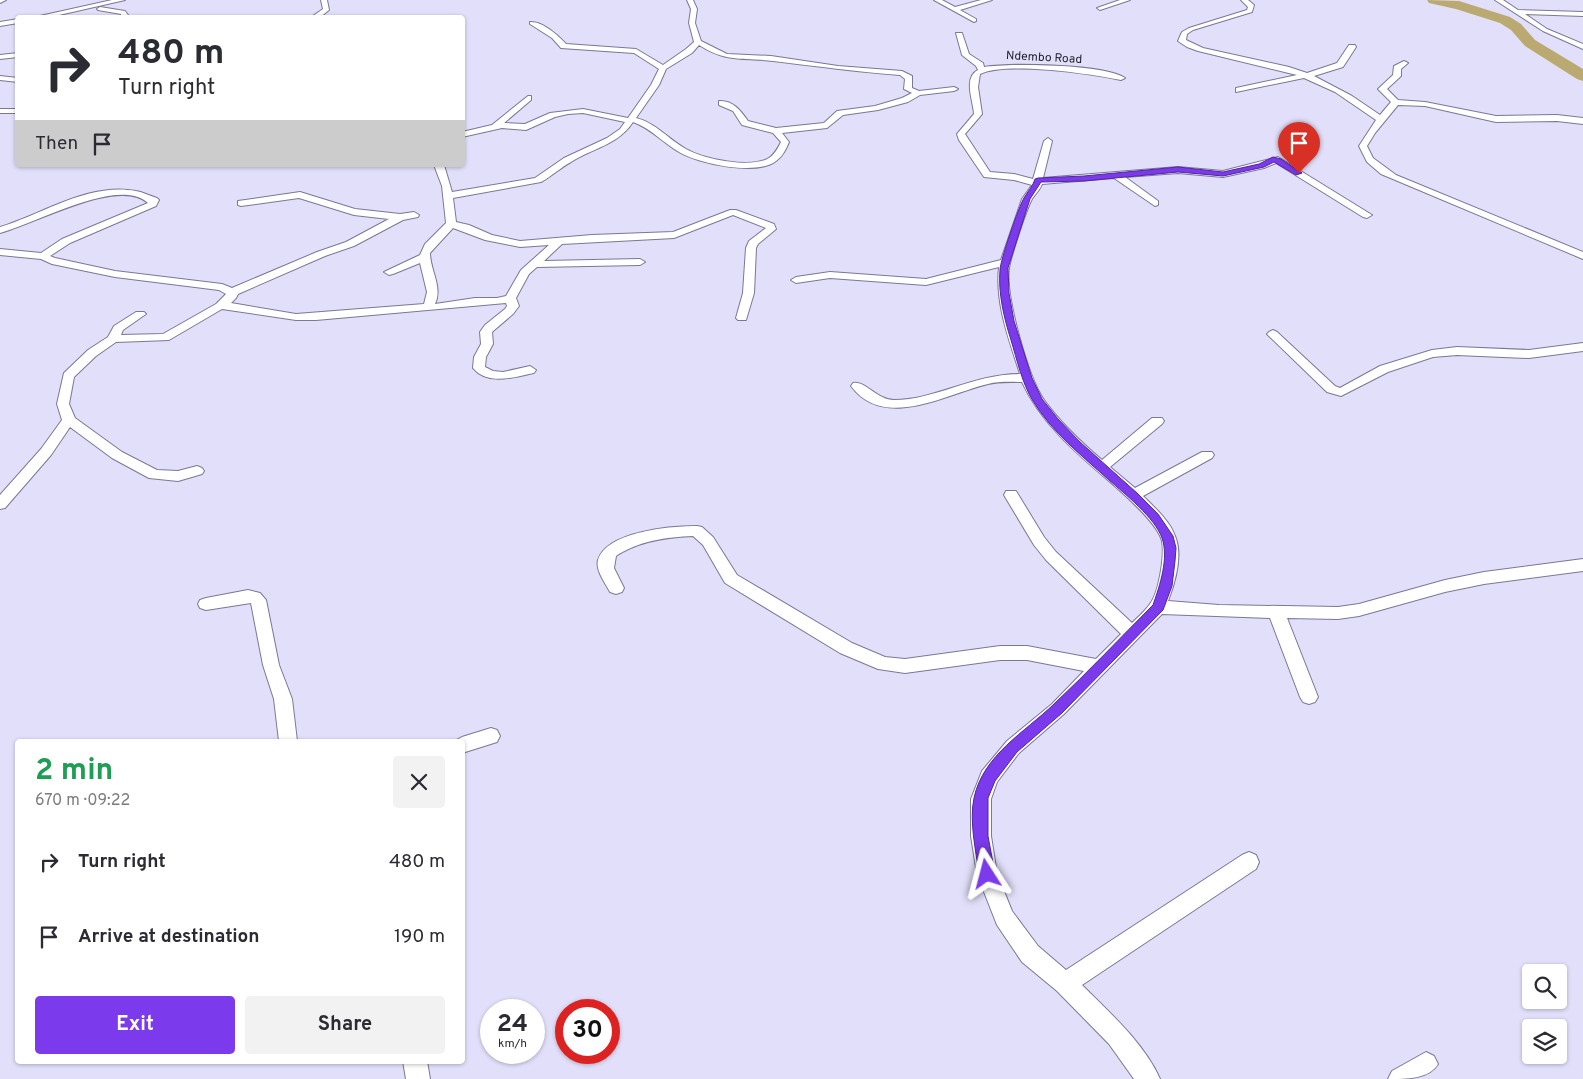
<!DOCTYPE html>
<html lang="en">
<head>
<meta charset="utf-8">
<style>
	body { margin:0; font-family:Overpass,sans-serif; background:#f2f2f3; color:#2b2b33; height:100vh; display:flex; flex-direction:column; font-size:19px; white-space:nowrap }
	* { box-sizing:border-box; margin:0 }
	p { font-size:16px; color:#7c7c81 }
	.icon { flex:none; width:28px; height:28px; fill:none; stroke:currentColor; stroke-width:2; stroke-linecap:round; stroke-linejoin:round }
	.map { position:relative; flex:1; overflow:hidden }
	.panel { position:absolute; left:15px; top:739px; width:450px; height:325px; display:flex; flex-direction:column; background:#fff; border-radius:5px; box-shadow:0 1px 4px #0004 }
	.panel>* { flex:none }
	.top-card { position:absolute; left:15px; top:15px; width:450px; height:152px; border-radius:5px; box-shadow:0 1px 4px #0004; background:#fff; color:#2b2b33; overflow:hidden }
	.fabs { position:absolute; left:1522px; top:964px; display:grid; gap:10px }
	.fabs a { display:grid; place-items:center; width:45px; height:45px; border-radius:5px; background:#fff; box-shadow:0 1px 4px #0004; font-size:25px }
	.speed { position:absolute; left:480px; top:999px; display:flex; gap:10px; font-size:25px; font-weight:700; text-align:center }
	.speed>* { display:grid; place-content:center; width:65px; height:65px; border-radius:50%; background:#fff; box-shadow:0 1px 4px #0004; line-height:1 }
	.speed small { font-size:12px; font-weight:400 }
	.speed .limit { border:8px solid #d22; background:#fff; color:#111 }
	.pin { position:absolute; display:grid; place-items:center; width:42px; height:42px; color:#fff; margin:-51px -21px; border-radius:50% 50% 50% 0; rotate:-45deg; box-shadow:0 0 5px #0007 }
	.pin .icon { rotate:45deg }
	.me { position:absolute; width:55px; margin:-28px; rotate:351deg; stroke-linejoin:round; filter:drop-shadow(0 0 4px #0008) }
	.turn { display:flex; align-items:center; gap:18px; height:105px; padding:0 20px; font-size:22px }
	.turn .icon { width:65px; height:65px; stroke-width:2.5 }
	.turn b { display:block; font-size:35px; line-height:42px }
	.then { display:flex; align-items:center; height:48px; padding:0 20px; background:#0003; gap:10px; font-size:19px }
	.round { display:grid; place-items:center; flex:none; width:52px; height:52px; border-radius:5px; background:#f2f2f3 }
	.summary { display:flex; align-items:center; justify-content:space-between; height:85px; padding:0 20px }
	h1 { font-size:30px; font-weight:700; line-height:38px; color:#1e9e55 }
	.cta { display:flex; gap:10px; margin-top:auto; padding:10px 20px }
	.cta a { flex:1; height:58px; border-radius:5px; background:#7c3aed; color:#fff; font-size:20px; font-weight:700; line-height:58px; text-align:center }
	.cta a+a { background:#f2f2f3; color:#2b2b33 }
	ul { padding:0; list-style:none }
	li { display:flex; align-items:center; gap:15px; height:75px; padding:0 20px }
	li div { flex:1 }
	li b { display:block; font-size:19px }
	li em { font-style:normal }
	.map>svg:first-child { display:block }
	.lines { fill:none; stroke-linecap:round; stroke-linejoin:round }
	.river { fill:#baa970; fill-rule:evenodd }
	.street-casing { stroke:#7b7795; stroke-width:2 }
	.street { fill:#fff; fill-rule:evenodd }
	.route { fill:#7c3aed; stroke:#51269a }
	.labels { text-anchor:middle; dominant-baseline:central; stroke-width:4; stroke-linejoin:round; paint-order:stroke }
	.far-street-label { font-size:12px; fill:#1f1d29; stroke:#e2dffa }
</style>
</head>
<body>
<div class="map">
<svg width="1583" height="1079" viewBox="0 0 1583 1079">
	<rect width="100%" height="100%" fill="#e2dffa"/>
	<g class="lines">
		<!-- river -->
		<path class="river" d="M1427,0L1459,1L1510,17L1521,24L1535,40L1583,69V81L1577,79L1525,46L1511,30L1500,23L1456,9L1429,3Z"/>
		<!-- street casing -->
		<g class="street-casing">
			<g id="street">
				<path d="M0,0H6L0,3Z"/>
				<path d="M112,0H125L46,18H31Z"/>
				<path d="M321,0H327L329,10L319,18H310L323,9Z"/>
				<path d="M687,0H693L697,9L695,23L701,41L727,54L771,56L838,66L902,71L912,76V88L919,91L954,87L958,89L954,91L920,95L908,102L878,110L843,115L827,128L782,133L789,142C786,149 783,156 776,161C757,176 699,164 679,152C663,143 651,128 633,122C618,145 593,148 571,162C560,168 552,176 541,182L453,198L456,222L469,225L492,235L520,241L592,235L673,232L730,210H736L774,224L776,229L758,244L756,248L754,293L746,320H738L736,318L743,293L746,248L749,241L766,228L733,215L674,238L562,244L544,261L640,259L645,262L640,265L537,267L529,274L516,298L519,306L513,314L492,332L493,344L486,357L485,367L493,371L503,372L530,366L536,370L534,373C515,377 488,386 473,368L474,357L481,344L480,332L485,325L505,309L507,306L506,303L316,320H296L222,309L169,340L116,342L96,356L74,377L69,404L75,418L122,452L157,470L178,471L197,466L202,468L204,471L202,474L178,481L149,478L112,458L70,427L51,455L5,508L0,509V495L41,449L62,420L57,404L64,373L88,350L108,337L114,326L136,312H144L146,314L123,330L121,335L163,334L216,304L226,294L219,290L115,277L52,264L41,259L0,255V249L41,253L62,239L148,203C119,176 35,224 0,233V227C43,214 89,182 136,191C143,192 150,196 157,198L159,200L156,206L70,243L50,256L55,258L115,271L222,284L232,288L317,252L346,242L389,219L354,215L299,198L241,206L238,205V201L300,192L355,209L400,214L414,212L419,215L418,217L403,220L354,246L325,256L238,294L236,298L231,303L296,314L424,304L427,292L420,263L393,274L389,275L384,272L420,255L425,244L446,223L442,186L434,165H444L452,192L535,178L564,158L607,138L620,129L625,122L583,113L568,114L555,117L526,130L502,128L462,137V132L492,125L528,96H531V100L504,123L525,124L550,113L583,109L628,118L651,85L659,69L634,53L561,48L552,38L530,24V22C542,21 558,35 566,44L636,49L663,65L686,49L694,42L689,23L691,9ZM699,45C727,63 742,57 773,61C816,66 857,72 900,75L905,79L904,89L912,93L902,98L875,106L837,111L824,123L776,128L748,121C741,111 733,100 719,101V105L733,111L742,125L773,133L781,142C778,148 775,154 769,158C752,169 703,159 686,149C668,139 656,123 636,118L659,85L666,69L692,53ZM453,228L485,240L520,247L549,245L521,270L506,296L497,298H475L435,304C443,287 430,270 430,253Z"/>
				<path d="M934,0H942L955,7L981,0H992L960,10L976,19V21L974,22Z"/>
				<path d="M1120,0H1130L1100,10L1097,8Z"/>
				<path d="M1241,0H1248L1254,5L1252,12L1193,30L1187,34L1186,40L1203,48L1289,67L1307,73L1337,63L1349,45H1355L1356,47L1343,67L1314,76L1352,96L1380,115L1391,102L1378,89L1393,75L1394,66L1404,61L1408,63L1401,69V76L1387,89L1398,100L1425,102L1496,116L1557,115L1583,118V124L1557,121L1496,122L1425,106L1398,105L1375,133L1367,146L1373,158L1396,175L1583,252V259L1381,174L1367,162L1359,146L1376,120L1335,92L1304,78L1236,92V88L1297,75L1198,51L1187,47L1178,41L1182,32L1189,28L1247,10L1248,7Z"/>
				<path d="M1495,0H1503L1518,10L1583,12V16L1525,14L1547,29L1583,44V49L1543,31Z"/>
				<path d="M100,7L125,11L128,15V18H121V14L98,10L97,9Z"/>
				<path d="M18,19V23L0,26V22Z"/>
				<path d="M956,33H962L969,54L983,63L984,67C1010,63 1105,64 1125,78L1121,80C1092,74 1005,61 980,74L978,87L982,114L965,134L990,172L1014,174L1033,179L1044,141L1048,138L1052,141L1043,178L1178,167L1223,171L1278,157L1372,215L1367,218L1363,217L1276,163L1264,168L1223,177L1178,173L1125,177L1158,201V205L1155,206L1114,178L1042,184C1040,190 1035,194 1032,199C1026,210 1011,256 1009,268C1005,295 1028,377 1044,400C1060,422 1081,442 1102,460L1152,418H1162L1164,421L1162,424L1110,467L1135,488L1202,452H1212L1214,455L1212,458L1143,496C1154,507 1170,521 1175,536C1183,555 1175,583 1168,601L1219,605L1338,607L1359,604L1445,580L1484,572L1583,559V571L1484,584L1445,592L1359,616L1338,619L1287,618L1318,697L1315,702L1309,704L1303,702L1300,697L1270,618L1162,614L1064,714L1019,753L997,782L991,799V836L997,874L1012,911L1038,946L1066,970L1242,855L1249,852L1256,855L1259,862L1256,869L1082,985C1108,1011 1145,1044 1160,1079H1134L1109,1044L1057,991L1022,962L997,925L977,874L971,836V799L982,771L1007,741L1052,704L1084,671L1027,660H1000L905,673L878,669L840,653L725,583L703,545L693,536C667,537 638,541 616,556L614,568L624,588L622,592L616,594L610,592C606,584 595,570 598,560C607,531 672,526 697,526L702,527L713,537L737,575L852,643L885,657L905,659L1000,646H1027L1096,659L1121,634L1046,560L1034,545L1004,495L1006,491H1016L1044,537L1056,552L1132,623C1138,617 1145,611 1150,604C1159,593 1166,551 1161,538C1154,520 1124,494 1109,481C1076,453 1041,423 1022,382C1011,382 999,381 988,384C946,394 884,431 851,386L853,383C865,380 877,400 894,400C935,400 974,374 1020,374C1009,339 995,304 999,267L926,285L830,278L796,283L791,280L796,277L830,272L926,279L1001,260L1022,199L1032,185L1014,180L984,177L959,140L957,134L974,114C973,100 963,78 978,70L976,66L962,55Z"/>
				<path d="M18,53V57L0,59V55Z"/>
				<path d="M0,76L18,78V82L0,80Z"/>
				<rect x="0" y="109" width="18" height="4"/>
				<path d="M1273,330L1277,332L1335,386L1340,388L1380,366L1432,350L1457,347L1529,350L1583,343V351L1529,358L1457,355L1433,357L1388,372L1341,396L1327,392L1269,336L1267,334L1269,332Z"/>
				<path d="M248,590L260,593L266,600L279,665L292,699L297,741H279L274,699L263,665L251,603L206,610L200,608L198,604L200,600L206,598Z"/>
				<path d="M491,728L497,730L500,736L497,742L462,753V741H455L462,737Z"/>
				<path d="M1426,1052L1434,1056L1438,1064C1429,1079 1407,1079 1388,1079L1392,1071Z"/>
				<path d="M403,1061H427L430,1079H406Z"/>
			</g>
		</g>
		<!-- street -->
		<use href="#street" class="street"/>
	</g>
	<!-- route -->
	<path class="route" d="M1273,157L1281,159L1302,173L1296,175L1274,162L1264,167L1223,176L1178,172L1084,181L1041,182L1030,199L1008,268L1009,293L1014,321L1032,378L1042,399L1058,419L1080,442L1137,493L1158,514L1173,536L1176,548L1175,561L1172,586L1163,610L1062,713L1017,752L995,781L988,798V836L995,874L992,879L987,881L981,879L979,874C976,851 969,821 974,798C983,755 1025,732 1054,704C1088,672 1120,638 1153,605C1160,585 1169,558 1162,538C1155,518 1125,494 1109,480C1082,456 1052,432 1033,401C1022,383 1017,360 1011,340C1004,318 998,293 1000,270C1000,261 1019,206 1024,198C1028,191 1033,186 1035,179L1038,178L1084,176L1178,167L1223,172L1259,164Z"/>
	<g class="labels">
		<!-- far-street labels -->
		<g class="far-street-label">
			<text transform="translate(1044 58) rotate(3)">Ndembo Road</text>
		</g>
	</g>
</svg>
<div class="fabs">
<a><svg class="icon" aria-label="search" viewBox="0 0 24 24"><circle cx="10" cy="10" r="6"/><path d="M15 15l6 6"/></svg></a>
<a><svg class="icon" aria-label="layers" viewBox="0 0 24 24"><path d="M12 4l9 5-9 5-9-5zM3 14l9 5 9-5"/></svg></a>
</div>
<div class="speed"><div>24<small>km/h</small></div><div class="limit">30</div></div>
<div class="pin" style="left:1299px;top:173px;background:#d93025"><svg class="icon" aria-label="arrive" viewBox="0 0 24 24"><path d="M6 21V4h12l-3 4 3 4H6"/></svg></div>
<svg class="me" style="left:987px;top:874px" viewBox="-20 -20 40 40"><path d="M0-17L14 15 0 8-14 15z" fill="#7c3aed" stroke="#fff" stroke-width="4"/></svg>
<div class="top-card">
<div class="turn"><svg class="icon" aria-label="right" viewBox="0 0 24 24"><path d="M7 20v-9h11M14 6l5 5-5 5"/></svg><div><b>480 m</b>Turn right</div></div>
<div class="then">Then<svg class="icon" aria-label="arrive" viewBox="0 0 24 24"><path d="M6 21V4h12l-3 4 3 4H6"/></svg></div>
</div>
<section class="panel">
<div class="summary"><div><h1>2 min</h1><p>670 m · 09:22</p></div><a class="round"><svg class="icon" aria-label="close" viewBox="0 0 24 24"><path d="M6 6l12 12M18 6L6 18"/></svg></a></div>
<ul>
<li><svg class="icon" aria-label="right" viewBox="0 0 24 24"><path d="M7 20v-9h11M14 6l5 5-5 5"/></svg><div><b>Turn right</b></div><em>480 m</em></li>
<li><svg class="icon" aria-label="arrive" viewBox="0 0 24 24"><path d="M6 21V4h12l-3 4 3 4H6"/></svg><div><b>Arrive at destination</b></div><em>190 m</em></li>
</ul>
<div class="cta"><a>Exit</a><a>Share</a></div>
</section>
</div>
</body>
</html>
